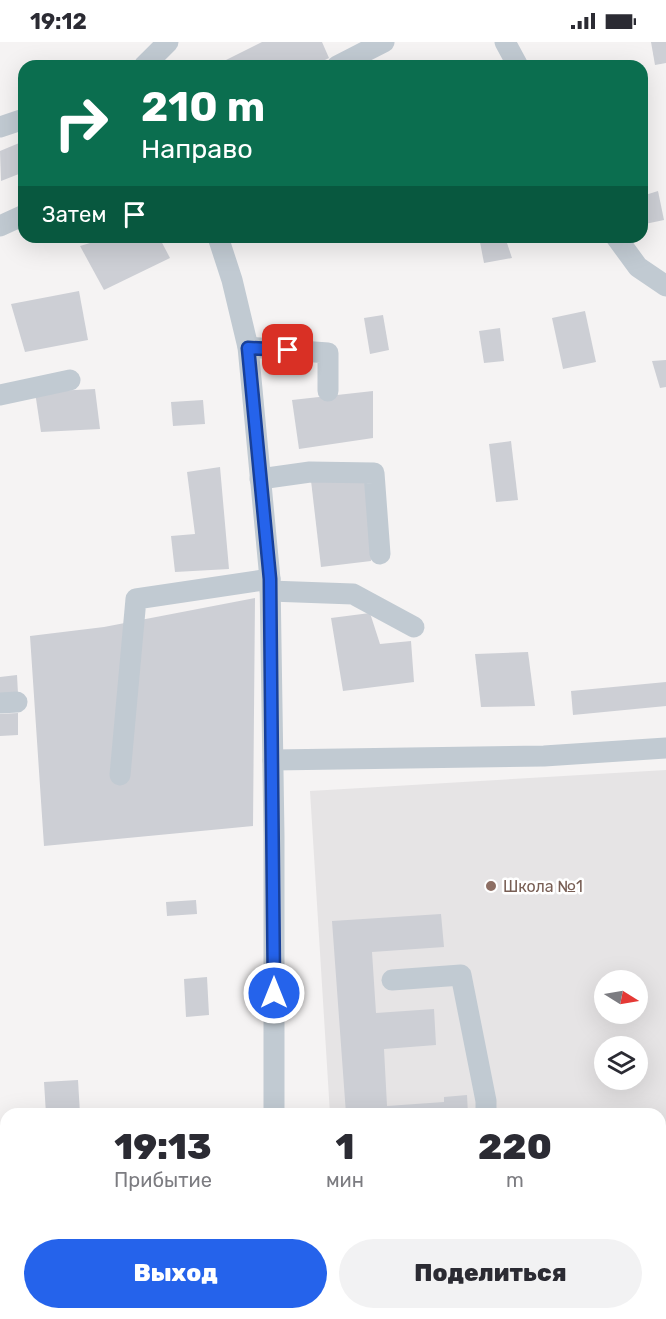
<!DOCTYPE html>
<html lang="ru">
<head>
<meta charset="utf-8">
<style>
	body { margin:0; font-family:Rubik,sans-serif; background:#f2f2f3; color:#2b2b33; height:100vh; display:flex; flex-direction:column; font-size:22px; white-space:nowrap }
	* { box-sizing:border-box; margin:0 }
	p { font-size:20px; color:#7c7c81 }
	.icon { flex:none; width:33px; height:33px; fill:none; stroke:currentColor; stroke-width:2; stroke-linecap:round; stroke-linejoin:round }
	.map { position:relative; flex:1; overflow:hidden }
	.side { position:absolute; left:0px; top:1066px; width:666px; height:212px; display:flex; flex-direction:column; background:#fff; border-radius:18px 18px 0 0; box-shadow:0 6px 24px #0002 }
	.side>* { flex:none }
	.guide { position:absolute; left:18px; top:18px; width:630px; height:183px; border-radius:18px; box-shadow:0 6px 24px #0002; background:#0b6e4f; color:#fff; overflow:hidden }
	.needle { width:39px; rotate:101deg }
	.controls { position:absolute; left:594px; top:928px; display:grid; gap:12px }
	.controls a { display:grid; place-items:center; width:54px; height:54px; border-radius:50%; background:#fff; box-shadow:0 6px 24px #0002; font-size:30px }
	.pin { position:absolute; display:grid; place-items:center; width:51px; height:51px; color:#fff; margin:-26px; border-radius:12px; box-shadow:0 3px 9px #0006 }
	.me { position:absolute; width:66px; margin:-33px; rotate:0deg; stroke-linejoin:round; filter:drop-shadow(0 0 4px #0008) }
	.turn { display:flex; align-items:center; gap:21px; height:126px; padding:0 24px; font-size:27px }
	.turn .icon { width:78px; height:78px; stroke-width:2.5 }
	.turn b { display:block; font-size:42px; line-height:51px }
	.then { display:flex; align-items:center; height:57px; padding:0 24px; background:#0003; gap:12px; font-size:22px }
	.eta { display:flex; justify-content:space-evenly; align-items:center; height:102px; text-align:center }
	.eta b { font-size:36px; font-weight:800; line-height:42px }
	.button { display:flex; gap:12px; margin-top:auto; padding:12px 24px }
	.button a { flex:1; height:69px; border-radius:36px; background:#2563eb; color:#fff; font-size:24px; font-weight:800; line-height:69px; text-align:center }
	.button a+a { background:#f2f2f3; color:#2b2b33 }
	.status { display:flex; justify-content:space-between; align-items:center; height:42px; padding:0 30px; background:#fff; direction:ltr }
	.status svg { height:16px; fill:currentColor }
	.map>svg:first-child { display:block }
	.education { fill:#e6e4e5; fill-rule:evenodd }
	.building { fill:#cdcfd5 }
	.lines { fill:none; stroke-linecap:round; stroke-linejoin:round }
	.minor { stroke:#c1cad2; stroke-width:21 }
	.route-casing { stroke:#184099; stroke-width:15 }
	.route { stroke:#2563eb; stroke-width:10 }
	.education-dot { fill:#8d6e63; stroke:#fff; stroke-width:2 }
	.labels { text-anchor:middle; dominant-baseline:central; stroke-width:5; stroke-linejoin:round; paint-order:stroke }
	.education-label { font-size:16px; fill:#785e54; stroke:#fff; text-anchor:start }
</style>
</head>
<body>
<div class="status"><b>19:12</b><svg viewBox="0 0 49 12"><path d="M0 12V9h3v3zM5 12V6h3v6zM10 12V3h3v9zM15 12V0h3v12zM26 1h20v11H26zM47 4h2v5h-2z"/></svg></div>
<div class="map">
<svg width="666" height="1277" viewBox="0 0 666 1277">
	<rect width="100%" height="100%" fill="#f5f3f3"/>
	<!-- education -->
	<path class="education" d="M666,728V1132H660V1072H330L310,749ZM604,939H638V972H604ZM604,1005H638V1038H604Z"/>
	<!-- building -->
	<g class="building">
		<path d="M262,0H322L329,16L313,24H214Z"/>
		<path d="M651,0H666V21L655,23Z"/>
		<path d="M24,99V130L1,139L0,109Z"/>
		<path d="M658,149L664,178L645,182L642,173V154Z"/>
		<path d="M110,195H159L170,216L104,248L80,204Z"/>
		<path d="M479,195H505L512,216L484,221Z"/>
		<path d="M79,249L88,298L25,310L11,262Z"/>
		<path d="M585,269L596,320L563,327L552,276Z"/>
		<path d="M383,273L389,308L370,312L364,276Z"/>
		<path d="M500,286L504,319L484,321L479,289Z"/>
		<path d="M666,318V345L660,346L652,319Z"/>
		<path d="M95,347L100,387L41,390L35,350Z"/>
		<path d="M373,349V396L299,407L292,358Z"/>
		<path d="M203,358L205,382L173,384L171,360Z"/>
		<path d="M511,399L518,458L496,460L489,402Z"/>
		<path d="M220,425L229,527L175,530L171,494L195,492L187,430Z"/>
		<path d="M310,430L367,431L371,519L321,525Z"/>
		<path d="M255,556L253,784L44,804L30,594L104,585Z"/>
		<path d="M370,571L380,602L411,599L414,640L343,649L331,576Z"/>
		<path d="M528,610L535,664L481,665L475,612Z"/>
		<path d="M17,633L18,652L0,653V635Z"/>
		<path d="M666,640V664L573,673L571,649Z"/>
		<path d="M18,671V693L0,694V672Z"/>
		<path d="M196,858L197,872L167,874L166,860Z"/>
		<path d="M441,872L444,905L372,910L376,971L434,967L436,1003L384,1007L387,1064L444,1060V1055L467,1053L468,1072H346L332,879Z"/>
		<path d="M207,935L209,973L186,975L184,937Z"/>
		<path d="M78,1038L80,1072H46L44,1040Z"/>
		<path d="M666,1192V1227L660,1228V1193Z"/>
		<path d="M189,1272H213V1277H190Z"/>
		<path d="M287,1272H324V1277H288Z"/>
		<path d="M434,1272H467L466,1277H435Z"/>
		<path d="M576,1272H583L584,1277H525L524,1274Z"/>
	</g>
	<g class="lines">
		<!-- minor -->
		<g class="minor">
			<path d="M505,0L518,24"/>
			<path d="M144,24L168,0"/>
			<path d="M337,24L384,0"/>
			<path d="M0,85L24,77"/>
			<path d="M0,184L24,173"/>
			<path d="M218,195L232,238L248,305L270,537L274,794V1072"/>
			<path d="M616,195L638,225L666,244"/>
			<path d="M248,305L328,311V349"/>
			<path d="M0,353L70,338"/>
			<path d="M260,437L310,430L374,431L380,512"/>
			<path d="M270,549L353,552L414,585"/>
			<path d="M0,661L17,660"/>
			<path d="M273,718L544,714L666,706"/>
			<path d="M120,733L136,557L270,537"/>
			<path d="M392,938L461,933L486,1059V1072"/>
			<path d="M660,1152L666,1151"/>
			<path d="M0,1199H6"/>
			<path d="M39,1272V1277"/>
			<path d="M263,1272L264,1277"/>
			<path d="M494,1272L495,1277"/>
		</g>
	</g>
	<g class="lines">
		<!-- route casing -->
		<g class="route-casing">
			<path id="route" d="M274,951L270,537L248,306L288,308"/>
		</g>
		<!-- route -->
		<use href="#route" class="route"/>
	</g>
	<!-- markers -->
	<circle class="education-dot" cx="491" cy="844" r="6"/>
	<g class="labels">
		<!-- education labels -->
		<g class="education-label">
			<text x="503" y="844">Школа №1</text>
		</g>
	</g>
</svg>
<div class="controls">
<a><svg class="needle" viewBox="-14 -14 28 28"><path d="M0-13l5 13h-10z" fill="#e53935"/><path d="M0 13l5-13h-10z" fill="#7c7c81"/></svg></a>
<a><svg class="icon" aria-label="layers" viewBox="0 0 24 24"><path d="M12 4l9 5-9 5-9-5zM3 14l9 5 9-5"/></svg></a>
</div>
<div class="pin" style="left:288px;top:308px;background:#d93025"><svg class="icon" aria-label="arrive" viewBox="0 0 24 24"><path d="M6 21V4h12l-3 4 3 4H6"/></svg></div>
<svg class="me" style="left:274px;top:951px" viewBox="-20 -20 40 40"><circle r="17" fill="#2563eb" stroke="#fff" stroke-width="3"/><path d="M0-11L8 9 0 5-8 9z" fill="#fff"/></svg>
<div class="guide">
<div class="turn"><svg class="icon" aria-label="right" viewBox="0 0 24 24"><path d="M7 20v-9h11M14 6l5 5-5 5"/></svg><div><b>210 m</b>Направо</div></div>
<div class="then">Затем<svg class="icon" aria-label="arrive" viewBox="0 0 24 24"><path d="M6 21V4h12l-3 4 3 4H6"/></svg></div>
</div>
<section class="side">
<div class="eta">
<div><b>19:13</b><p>Прибытие</p></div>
<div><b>1</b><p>мин</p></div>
<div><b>220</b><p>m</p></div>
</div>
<div class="button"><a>Выход</a><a>Поделиться</a></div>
</section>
</div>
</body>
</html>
